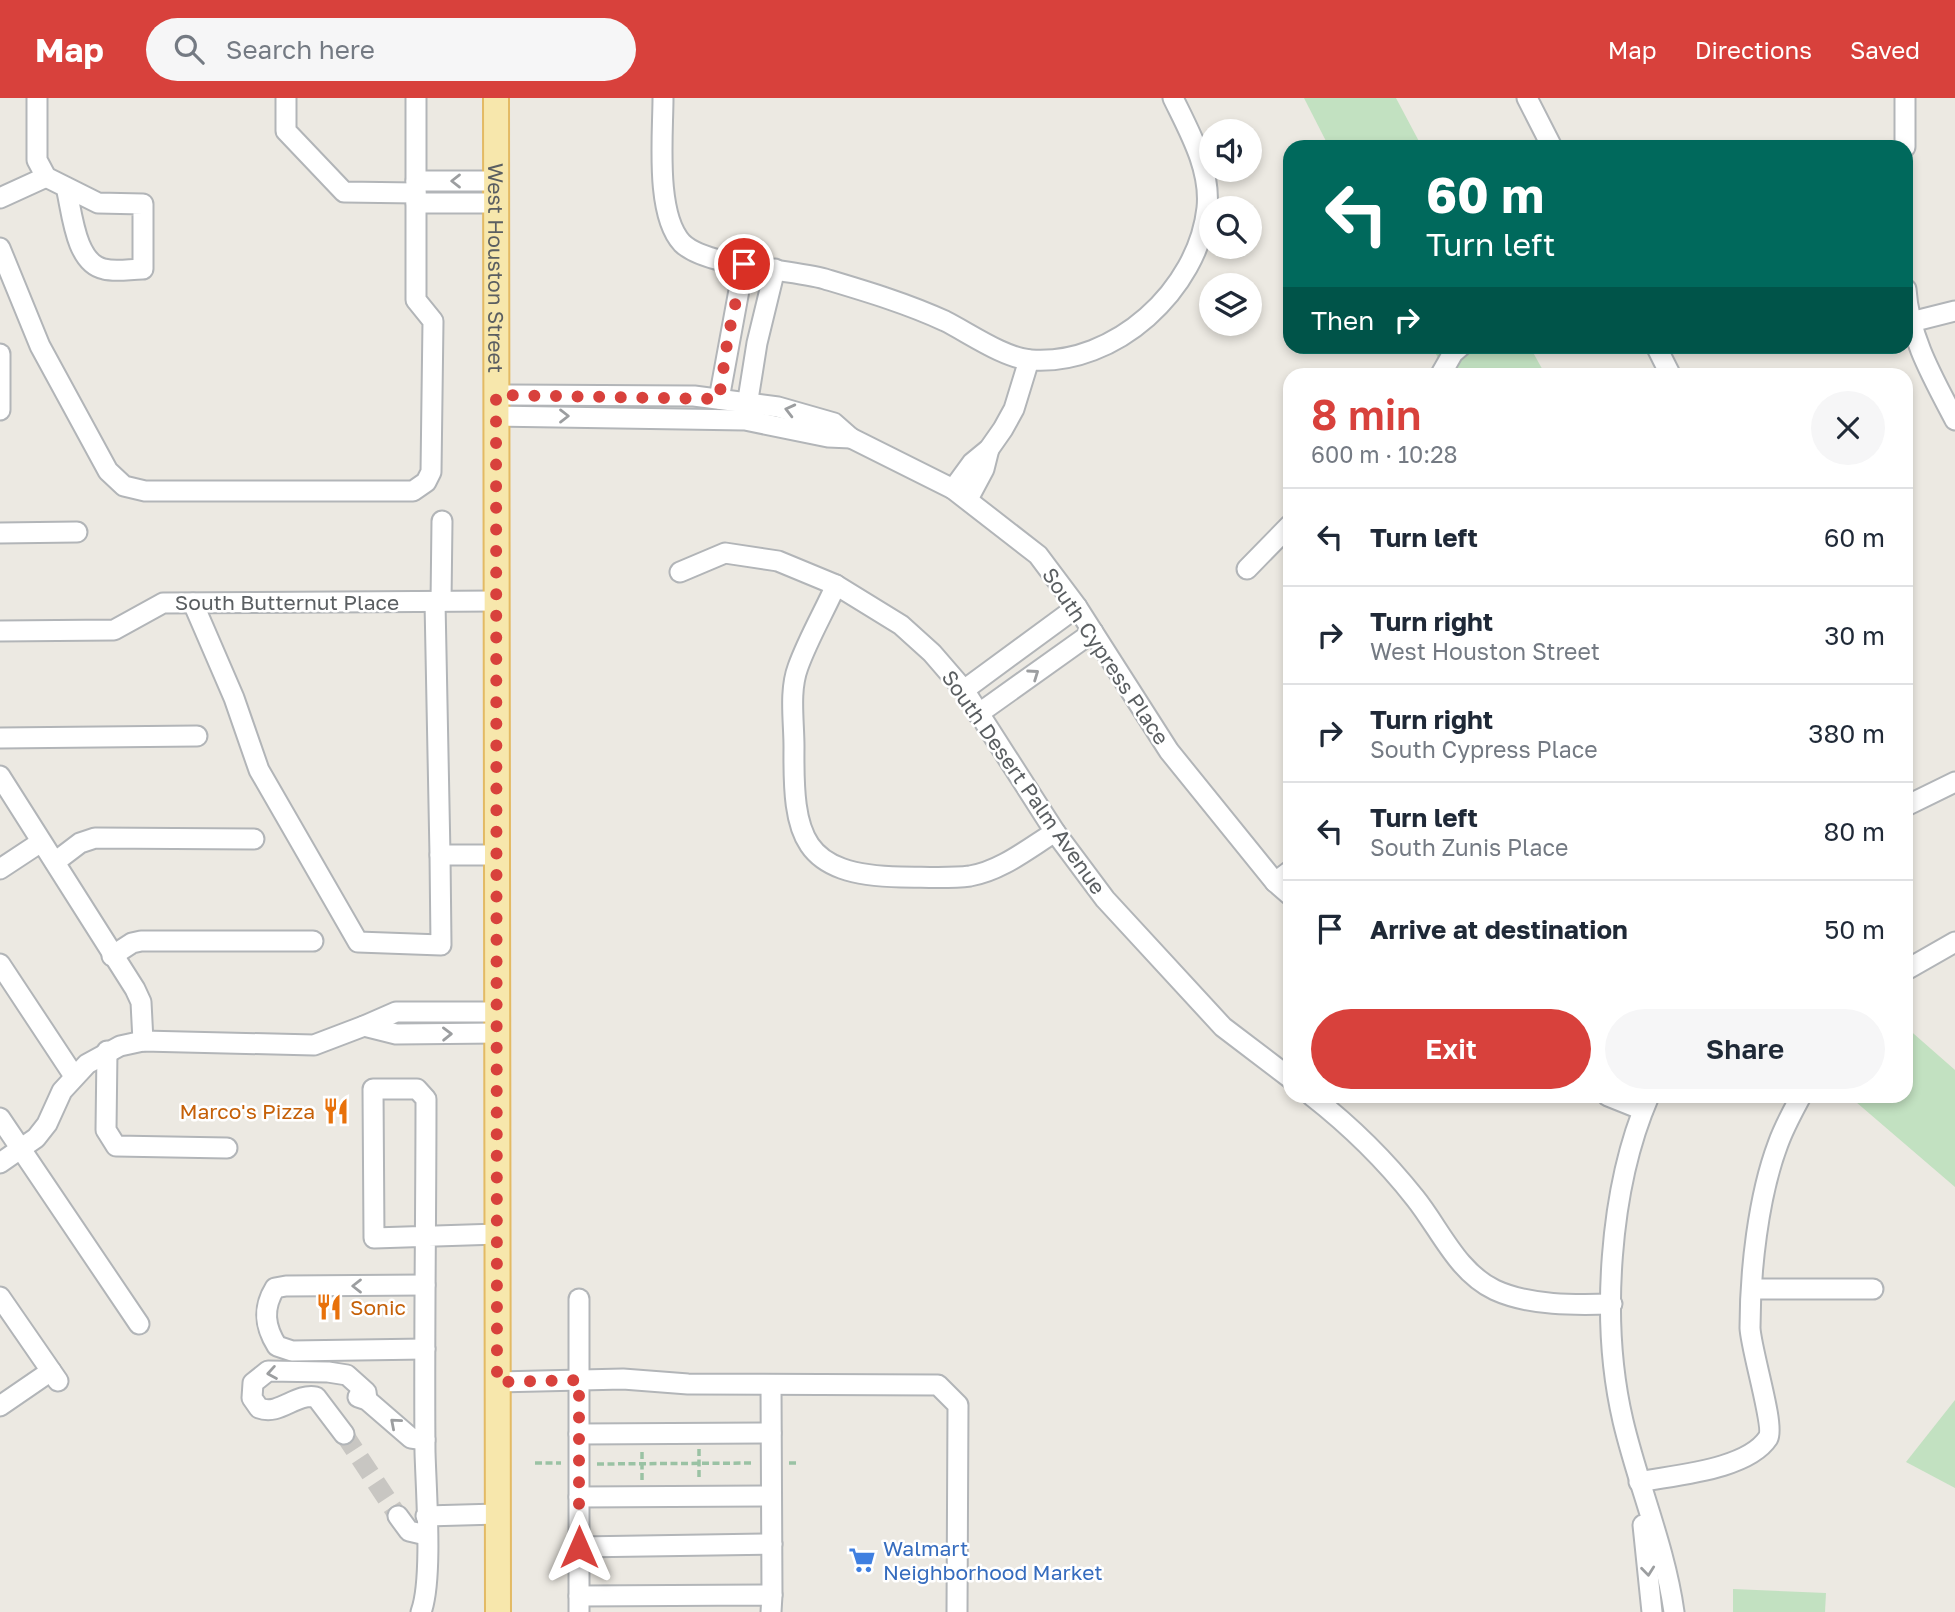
<!DOCTYPE html>
<html lang="en">
<head>
<meta charset="utf-8">
<style>
	body { margin:0; font-family:"Golos Text",sans-serif; background:#f6f6f7; color:#1f2937; height:100vh; display:flex; flex-direction:column; font-size:26px; white-space:nowrap }
	* { box-sizing:border-box; margin:0 }
	p { font-size:23px; color:#747a83 }
	.icon { flex:none; width:38px; height:38px; fill:none; stroke:currentColor; stroke-width:2; stroke-linecap:round; stroke-linejoin:round }
	.map { position:relative; flex:1; overflow:hidden }
	.side { position:absolute; left:1283px; top:270px; width:630px; height:735px; display:flex; flex-direction:column; background:#fff; border-radius:21px; box-shadow:0 4px 10px #0003 }
	.side>* { flex:none }
	.guide { position:absolute; left:1283px; top:42px; width:630px; height:214px; border-radius:21px; box-shadow:0 4px 10px #0003; background:#00695c; color:#fff; overflow:hidden }
	.tools { position:absolute; left:1199px; top:21px; display:grid; gap:14px }
	.tools a { display:grid; place-items:center; width:63px; height:63px; border-radius:50%; background:#fff; box-shadow:0 4px 10px #0003; font-size:35px }
	.pin { position:absolute; display:grid; place-items:center; width:60px; height:60px; color:#fff; margin:-30px; border:4px solid #fff; border-radius:50%; box-shadow:0 2px 7px #0007 }
	.me { position:absolute; width:77px; margin:-38px; rotate:0deg; stroke-linejoin:round; filter:drop-shadow(0 0 5px #0008) }
	.turn { display:flex; align-items:center; gap:24px; height:147px; padding:0 28px; font-size:32px }
	.turn .icon { width:91px; height:91px; stroke-width:2.5 }
	.turn b { display:block; font-size:49px; line-height:60px }
	.then { display:flex; align-items:center; height:66px; padding:0 28px; background:#0003; gap:14px; font-size:26px }
	.round { display:grid; place-items:center; flex:none; width:74px; height:74px; border-radius:37px; background:#f6f6f7 }
	.overview { display:flex; align-items:center; justify-content:space-between; height:119px; padding:0 28px }
	h1 { font-size:42px; font-weight:600; line-height:52px; color:#d8413c }
	.action { display:flex; gap:14px; margin-top:auto; padding:14px 28px }
	.action a { flex:1; height:80px; border-radius:42px; background:#d8413c; color:#fff; font-size:28px; font-weight:600; line-height:80px; text-align:center }
	.action a+a { background:#f6f6f7; color:#1f2937 }
	ul { padding:0; list-style:none }
	li { display:flex; align-items:center; gap:21px; height:98px; padding:0 28px; border-top:2px solid #e0e1e3 }
	li div { flex:1 }
	li b { display:block; font-size:26px }
	li em { font-style:normal }
	header { display:flex; align-items:center; gap:42px; box-sizing:border-box; height:98px; padding:0 35px; background:#d8413c; color:#fff }
	header strong { font-size:33px }
	nav { display:flex; gap:38px; margin-inline-start:auto; font-size:24px }
	.search { width:490px; height:63px; background:#f6f6f7; display:flex; align-items:center; gap:18px; box-sizing:border-box; padding:0 24px; border-radius:38px; color:#747a83; font-size:26px }
	.map>svg:first-child { display:block }
	.green { fill:#c2e1c1 }
	.lines { fill:none; stroke-linecap:round; stroke-linejoin:round }
	.minor-tunnel { stroke:#c8c6c2; stroke-width:19; stroke-dasharray:19 10; stroke-linecap:butt }
	.minor-casing { stroke:#b2b5b8; stroke-width:23 }
	.major-casing { stroke:#e3ba64; stroke-width:28 }
	.path { stroke:#9ac2a4; stroke-width:3.5; stroke-dasharray:7 3.5; stroke-linecap:butt }
	.minor { stroke:#fff; stroke-width:19 }
	.major { stroke:#f7e7ac; stroke-width:24 }
	.oneway { stroke:#9c9ea0 }
	.route { stroke:#d8413c; stroke-width:12; stroke-dasharray:0 21.6 }
	.labels { text-anchor:middle; dominant-baseline:central; stroke-width:5; stroke-linejoin:round; paint-order:stroke }
	.street-label { font-size:21px; fill:#5a5e61; stroke:#fff }
	.food-label { font-size:21px; fill:#c56008; stroke:#fff; text-anchor:end }
	.shop-label { font-size:21px; fill:#366cbe; stroke:#fff; text-anchor:start }
</style>
</head>
<body>
<header>
<strong>Map</strong>
<div class="search"><svg class="icon" aria-label="search" viewBox="0 0 24 24"><circle cx="10" cy="10" r="6"/><path d="M15 15l6 6"/></svg>Search here</div>
<nav><a>Map</a><a>Directions</a><a>Saved</a></nav>
</header>
<div class="map">
<svg width="1955" height="1514" viewBox="0 0 1955 1514">
	<rect width="100%" height="100%" fill="#ece9e2"/>
	<!-- green -->
	<g class="green">
		<path d="M1304,0H1396L1422,49H1329Z"/>
		<path d="M1432,249H1530L1545,276H1447Z"/>
		<path d="M1906,929L1955,972V1089L1849,998H1906Z"/>
		<path d="M1955,1302V1390L1906,1364Z"/>
		<path d="M1733,1491L1826,1495L1825,1514H1733Z"/>
	</g>
	<g class="lines">
		<!-- minor-tunnel -->
		<path class="minor-tunnel" d="M344,1336L398,1418"/>
		<!-- minor casing -->
		<g class="minor-casing">
			<g id="minor">
				<path d="M37,0V62L46,79L98,105L143,106V171C130,171 116,174 104,171C75,165 72,113 66,89"/>
				<path d="M286,0V33L344,94L416,95"/>
				<path d="M663,0C663,37 655,116 682,145C706,169 790,171 825,181C865,193 906,205 945,223C969,235 1004,260 1031,262C1115,268 1198,192 1207,110C1211,71 1189,33 1173,0"/>
				<path d="M1527,0L1552,49"/>
				<path d="M1905,49V0"/>
				<path d="M416,83H496"/>
				<path d="M0,100L46,79"/>
				<path d="M416,105H496"/>
				<path d="M0,150L40,248L108,373L124,388L145,393H413L426,384L431,374L433,223L416,202V0"/>
				<path d="M1906,191C1909,239 1933,280 1955,322"/>
				<path d="M1911,224L1955,213"/>
				<path d="M1656,248L1670,276"/>
				<path d="M0,256V312"/>
				<path d="M1441,276L1453,255L1461,248"/>
				<path d="M496,297L694,298L778,309L834,325L851,340L953,391L1038,457L1077,509L1169,653L1275,784L1290,797"/>
				<path d="M719,301L744,165"/>
				<path d="M746,314L757,245L775,171"/>
				<path d="M496,318L745,322L828,339L851,340"/>
				<path d="M953,391L972,365L989,351L1003,331L1014,311L1029,262"/>
				<path d="M968,401L984,371L989,351"/>
				<path d="M0,435L77,434"/>
				<path d="M1247,471L1290,427"/>
				<path d="M680,474L725,455L778,463L836,487L901,527L932,555L964,592L1055,734L1105,801L1223,929L1290,980"/>
				<path d="M836,487C824,514 808,541 798,569C789,593 794,623 794,649C793,739 801,777 901,779C924,779 948,781 970,778C1001,773 1029,750 1055,734"/>
				<path d="M435,504L440,757H498"/>
				<path d="M441,504L442,423"/>
				<path d="M193,505L234,600L259,672L358,844L441,847L440,757"/>
				<path d="M0,533L114,532L163,505L497,503"/>
				<path d="M964,592L1077,509"/>
				<path d="M978,616L1093,534"/>
				<path d="M0,640L197,638"/>
				<path d="M0,678L135,891L141,904L143,943"/>
				<path d="M1906,708L1955,684"/>
				<path d="M55,764L80,745L95,740L254,741"/>
				<path d="M0,771L41,744"/>
				<path d="M1275,784L1290,773"/>
				<path d="M112,858L132,845L141,843H313"/>
				<path d="M0,866L74,978"/>
				<path d="M1906,872L1955,844"/>
				<path d="M498,914H396L364,928L396,936L498,935"/>
				<path d="M107,953L106,1032L116,1048L227,1050"/>
				<path d="M1312,998C1349,1027 1385,1062 1415,1100C1440,1131 1457,1174 1495,1192C1530,1208 1575,1207 1612,1206"/>
				<path d="M1608,998L1643,1012"/>
				<path d="M1649,998C1609,1090 1600,1225 1623,1323C1638,1387 1665,1449 1674,1514"/>
				<path d="M0,1020L139,1226"/>
				<path d="M0,1065L36,1040L47,1026L62,993L87,966L120,948L143,943L314,947L364,928"/>
				<path d="M1753,1191H1873"/>
				<path d="M0,1199L58,1283"/>
				<path d="M579,1201V1514"/>
				<path d="M425,1251L292,1253L277,1248C265,1229 262,1211 275,1190L286,1188L425,1187"/>
				<path d="M497,1284L623,1281L688,1286L938,1287L958,1307L957,1514"/>
				<path d="M771,1287L772,1497"/>
				<path d="M358,1299L367,1302L411,1340L425,1342"/>
				<path d="M0,1308L51,1273"/>
				<path d="M344,1336L316,1299C295,1295 280,1318 259,1310L252,1300L253,1285L268,1273L328,1274L347,1277L366,1294L367,1302"/>
				<path d="M579,1336L771,1335"/>
				<path d="M1639,1384C1674,1377 1747,1372 1768,1340C1775,1328 1751,1252 1750,1230C1750,1174 1758,1099 1778,1046C1784,1029 1793,1013 1801,998"/>
				<path d="M579,1399L771,1398"/>
				<path d="M398,1418L409,1433L426,1437"/>
				<path d="M426,1418L498,1416"/>
				<path d="M1643,1427L1652,1514"/>
				<path d="M579,1449L772,1446"/>
				<path d="M579,1498L772,1497L771,1514"/>
				<path d="M421,1514C433,1482 426,1392 425,1354C424,1236 426,1119 426,1001L417,991H373L374,1140L498,1136"/>
			</g>
		</g>
		<!-- major casing -->
		<g class="major-casing">
			<g id="major">
				<path id="s1" d="M496,0L498,1514"/>
			</g>
		</g>
		<!-- path -->
		<g class="path">
			<path d="M699,1351V1382"/>
			<path d="M535,1365H561"/>
			<path d="M789,1365H798"/>
			<path d="M597,1366L753,1365"/>
			<path d="M642,1382V1352"/>
		</g>
		<!-- minor -->
		<use href="#minor" class="minor"/>
		<!-- major -->
		<use href="#major" class="major"/>
	</g>
	<!-- one-way arrows -->
	<defs><path id="oneway-chevron" d="M-2-3.5L2.5 0L-2 3.5" fill="none" stroke-width="1.6" stroke-linecap="round" stroke-linejoin="round" transform="scale(1.75)"/></defs>
	<g class="oneway">
		<use href="#oneway-chevron" transform="translate(456 83) rotate(180)"/>
		<use href="#oneway-chevron" transform="translate(790 312) rotate(-166)"/>
		<use href="#oneway-chevron" transform="translate(564 318)"/>
		<use href="#oneway-chevron" transform="translate(1034 576) rotate(-35)"/>
		<use href="#oneway-chevron" transform="translate(447 936) rotate(-1)"/>
		<use href="#oneway-chevron" transform="translate(357 1188) rotate(180)"/>
		<use href="#oneway-chevron" transform="translate(272 1275) rotate(170)"/>
		<use href="#oneway-chevron" transform="translate(395 1325) rotate(-139)"/>
		<use href="#oneway-chevron" transform="translate(1648 1473) rotate(84)"/>
	</g>
	<g class="lines">
		<!-- route -->
		<path class="route" d="M579,1449V1282L497,1284L496,297L719,301L728,239L744,166"/>
	</g>
	<!-- icons -->
	<defs>
		<g id="restaurant-bare" transform="scale(2.1)"><path d="M-5-6h1v4h1v-4h1v4h1v-4h1v5L-1.5 .5V6h-2V.5L-5-1ZM5-6V6H3V1.5H1.5Q1.5-4 5-6Z" fill="#e8710a" stroke="#fff" stroke-width="2.5" paint-order="stroke"/></g>
		<g id="supermarket-bare" transform="scale(2.1)"><path d="M-6-5.5h2.5l.6 2H6L4.5 2H-2.5L-4.4-4H-6ZM-1.5 3.2a1.3 1.3 0 1 0 .1 0ZM3 3.2a1.3 1.3 0 1 0 .1 0Z" fill="#3f7fe0" stroke="#fff" stroke-width="2.5" paint-order="stroke"/></g>
	</defs>
	<g fill-rule="evenodd">
		<use href="#restaurant-bare" x="336" y="1013"/>
		<use href="#restaurant-bare" x="329" y="1209"/>
		<use href="#supermarket-bare" x="862" y="1462"/>
	</g>
	<g class="labels">
		<!-- street labels -->
		<g class="street-label">
			<text stroke="none"><textPath href="#s1" startOffset="170">West Houston Street</textPath></text>
			<text x="287" y="504">South Butternut Place</text>
			<text transform="translate(1106 558) rotate(56)">South Cypress Place</text>
			<text transform="translate(1024 684) rotate(55)">South Desert Palm Avenue</text>
		</g>
		<!-- food labels -->
		<g class="food-label">
			<text x="315" y="1013">Marco's Pizza</text>
			<text x="350" y="1209" text-anchor="start">Sonic</text>
		</g>
		<!-- shop labels -->
		<g class="shop-label">
			<text x="883" y="1450">Walmart<tspan x="883" dy="24">Neighborhood Market</tspan></text>
		</g>
	</g>
</svg>
<div class="tools">
<a><svg class="icon" aria-label="sound" viewBox="0 0 24 24"><path d="M4 9h4l5-4v14l-5-4H4zM17 9q2 3 0 6"/></svg></a>
<a><svg class="icon" aria-label="search" viewBox="0 0 24 24"><circle cx="10" cy="10" r="6"/><path d="M15 15l6 6"/></svg></a>
<a><svg class="icon" aria-label="layers" viewBox="0 0 24 24"><path d="M12 4l9 5-9 5-9-5zM3 14l9 5 9-5"/></svg></a>
</div>
<div class="pin" style="left:744px;top:166px;background:#d93025"><svg class="icon" aria-label="arrive" viewBox="0 0 24 24"><path d="M6 21V4h12l-3 4 3 4H6"/></svg></div>
<svg class="me" style="left:579px;top:1449px" viewBox="-20 -20 40 40"><path d="M0-17L14 15 0 8-14 15z" fill="#d8413c" stroke="#fff" stroke-width="4"/></svg>
<div class="guide">
<div class="turn"><svg class="icon" aria-label="left" viewBox="0 0 24 24"><path d="M17 20v-9H6M10 6l-5 5 5 5"/></svg><div><b>60 m</b>Turn left</div></div>
<div class="then">Then<svg class="icon" aria-label="right" viewBox="0 0 24 24"><path d="M7 20v-9h11M14 6l5 5-5 5"/></svg></div>
</div>
<section class="side">
<div class="overview"><div><h1>8 min</h1><p>600 m · 10:28</p></div><a class="round"><svg class="icon" aria-label="close" viewBox="0 0 24 24"><path d="M6 6l12 12M18 6L6 18"/></svg></a></div>
<ul>
<li><svg class="icon" aria-label="left" viewBox="0 0 24 24"><path d="M17 20v-9H6M10 6l-5 5 5 5"/></svg><div><b>Turn left</b></div><em>60 m</em></li>
<li><svg class="icon" aria-label="right" viewBox="0 0 24 24"><path d="M7 20v-9h11M14 6l5 5-5 5"/></svg><div><b>Turn right</b><p>West Houston Street</p></div><em>30 m</em></li>
<li><svg class="icon" aria-label="right" viewBox="0 0 24 24"><path d="M7 20v-9h11M14 6l5 5-5 5"/></svg><div><b>Turn right</b><p>South Cypress Place</p></div><em>380 m</em></li>
<li><svg class="icon" aria-label="left" viewBox="0 0 24 24"><path d="M17 20v-9H6M10 6l-5 5 5 5"/></svg><div><b>Turn left</b><p>South Zunis Place</p></div><em>80 m</em></li>
<li><svg class="icon" aria-label="arrive" viewBox="0 0 24 24"><path d="M6 21V4h12l-3 4 3 4H6"/></svg><div><b>Arrive at destination</b></div><em>50 m</em></li>
</ul>
<div class="action"><a>Exit</a><a>Share</a></div>
</section>
</div>
</body>
</html>
